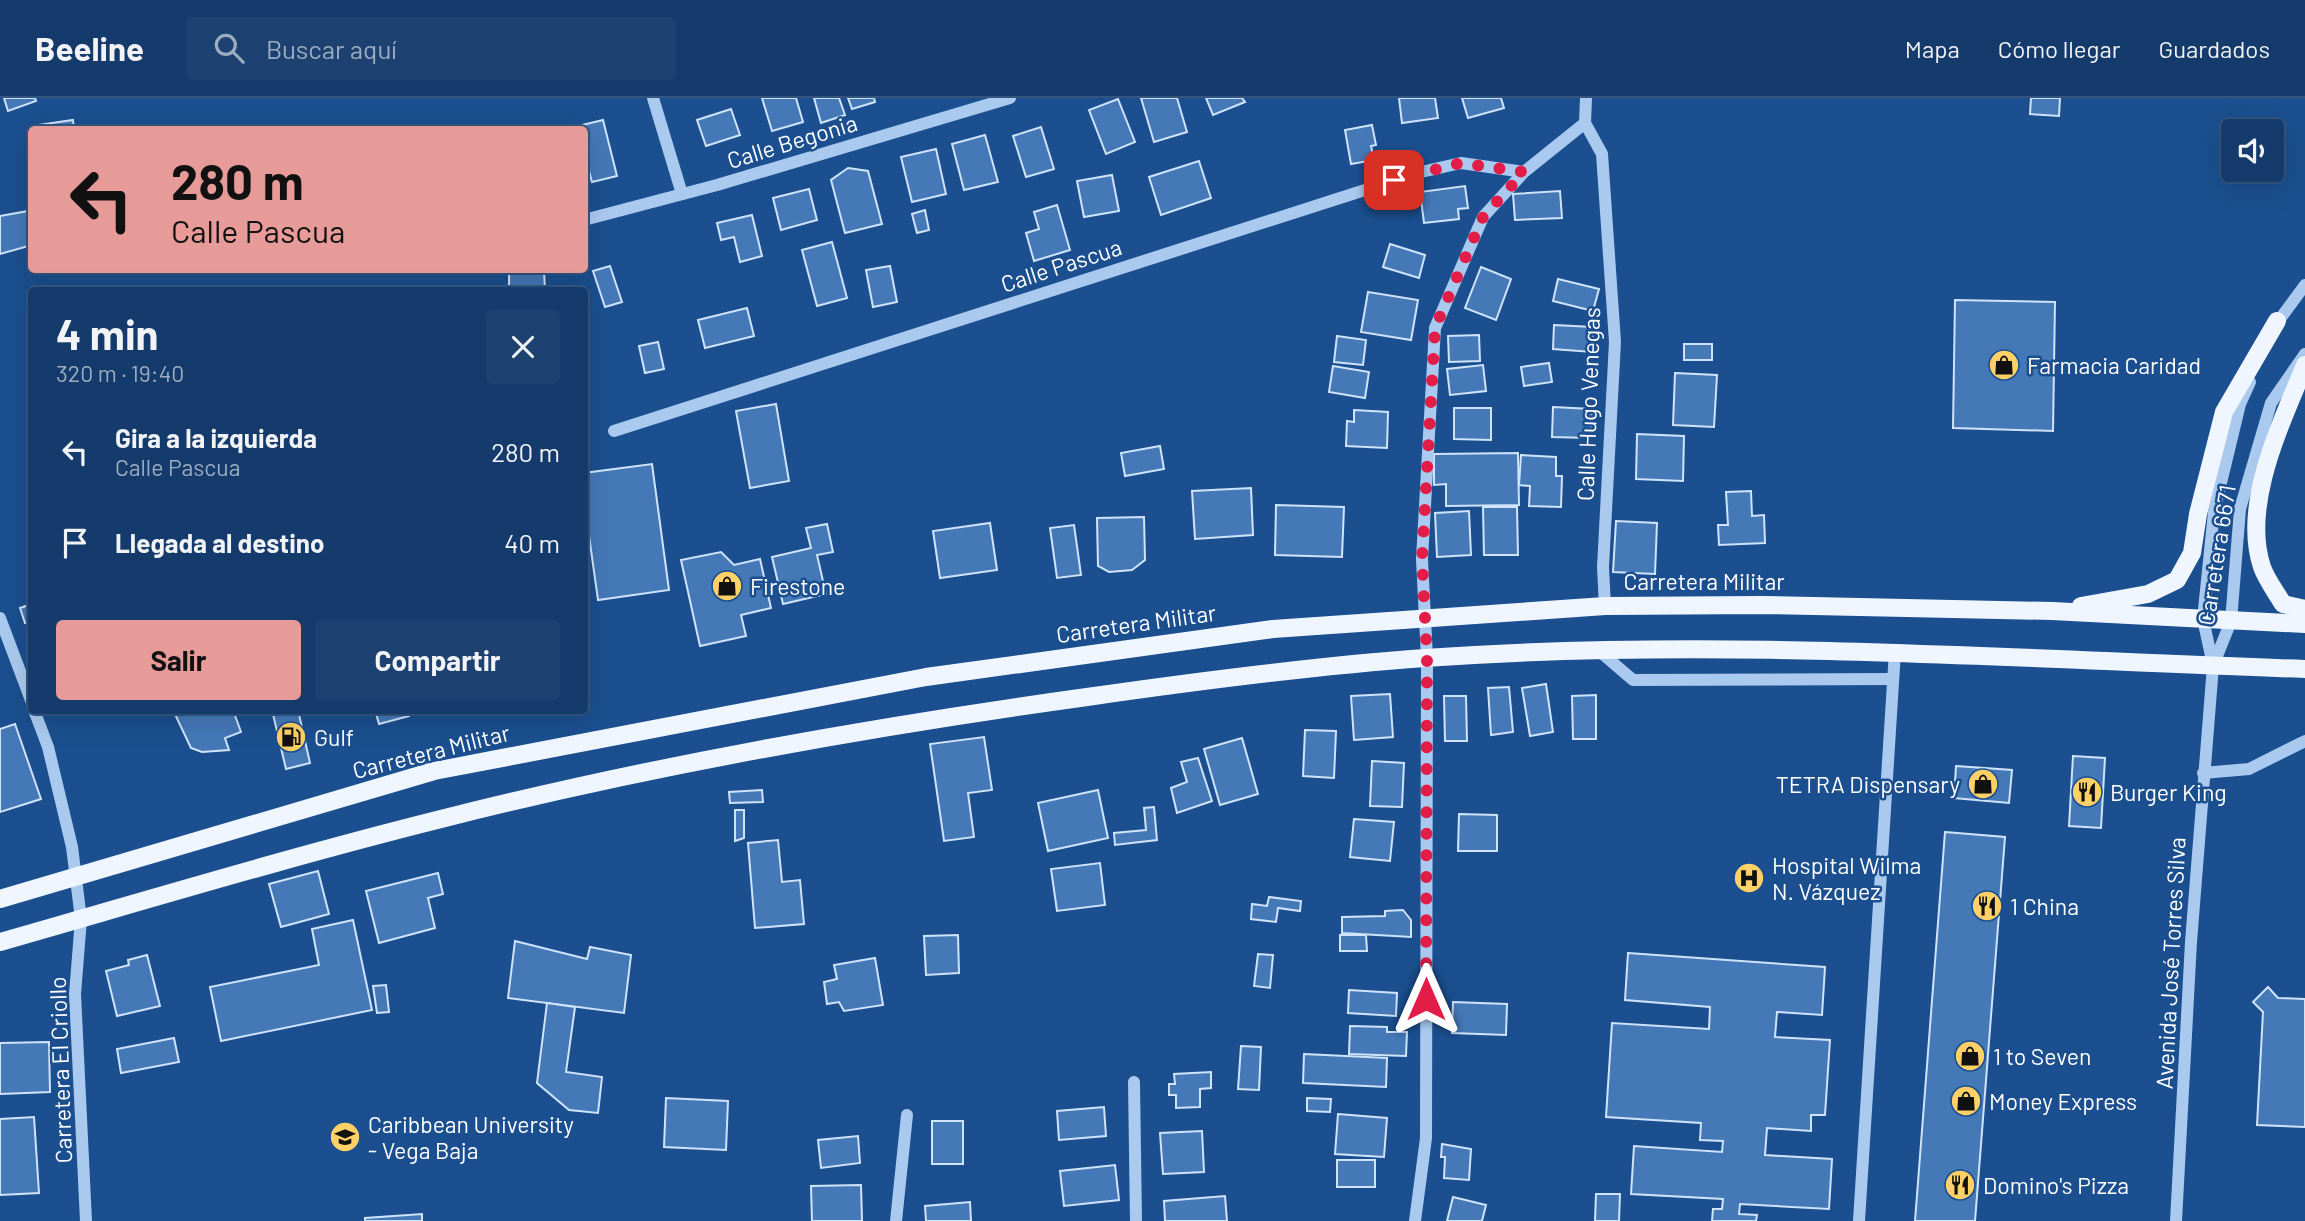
<!DOCTYPE html>
<html lang="es">
<head>
<meta charset="utf-8">
<style>
	body { margin:0; font-family:Barlow,sans-serif; background:#1d4271; color:#f1f3f6; height:100vh; display:flex; flex-direction:column; font-size:26px; white-space:nowrap }
	* { box-sizing:border-box; margin:0 }
	p { font-size:23px; color:#9dadc1 }
	.icon { flex:none; width:38px; height:38px; fill:none; stroke:currentColor; stroke-width:2; stroke-linecap:round; stroke-linejoin:round }
	.map { position:relative; flex:1; overflow:hidden }
	.drawer { position:absolute; left:28px; top:189px; width:560px; height:427px; display:flex; flex-direction:column; background:#143b6b; border-radius:7px; box-shadow:0 7px 28px #0002,0 0 0 2px #33557e }
	.drawer>* { flex:none }
	.banner { position:absolute; left:28px; top:28px; width:560px; height:147px; border-radius:7px; box-shadow:0 7px 28px #0002,0 0 0 2px #33557e; background:#e69b98; color:#111; overflow:hidden }
	.fabs { position:absolute; left:2221px; top:21px; display:grid; gap:14px }
	.fabs a { display:grid; place-items:center; width:63px; height:63px; border-radius:7px; background:#143b6b; box-shadow:0 7px 28px #0002,0 0 0 2px #33557e; font-size:35px }
	.pin { position:absolute; display:grid; place-items:center; width:60px; height:60px; color:#fff; margin:-30px; border-radius:14px; box-shadow:0 4px 10px #0006 }
	.me { position:absolute; width:77px; margin:-38px; rotate:0deg; stroke-linejoin:round; filter:drop-shadow(0 0 5px #0008) }
	.turn { display:flex; align-items:center; gap:24px; height:147px; padding:0 28px; font-size:32px }
	.turn .icon { width:91px; height:91px; stroke-width:2.5 }
	.turn b { display:block; font-size:49px; line-height:60px }
	.round { display:grid; place-items:center; flex:none; width:74px; height:74px; border-radius:7px; background:#1d4271 }
	.overview { display:flex; align-items:center; justify-content:space-between; height:119px; padding:0 28px }
	h1 { font-size:42px; font-weight:700; line-height:52px }
	.primary-button { display:flex; gap:14px; margin-top:auto; padding:14px 28px }
	.primary-button a { flex:1; height:80px; border-radius:7px; background:#e69b98; color:#111; font-size:28px; font-weight:700; line-height:80px; text-align:center }
	.primary-button a+a { background:#1d4271; color:#f1f3f6 }
	ul { padding:0; list-style:none }
	li { display:flex; align-items:center; gap:21px; height:91px; padding:0 28px }
	li div { flex:1 }
	li b { display:block; font-size:26px }
	li em { font-style:normal }
	header { display:flex; align-items:center; gap:42px; box-sizing:border-box; height:98px; padding:0 35px; background:#143b6b; border-bottom:2px solid #33557e }
	header strong { font-size:33px }
	nav { display:flex; gap:38px; margin-inline-start:auto; font-size:24px }
	.search { width:490px; height:63px; background:#1d4271; display:flex; align-items:center; gap:18px; box-sizing:border-box; padding:0 24px; border-radius:7px; color:#9dadc1; font-size:26px }
	.map>svg:first-child { display:block }
	.building { fill:#4478b7; stroke:#cfe3fa; stroke-width:2 }
	.lines { fill:none; stroke-linecap:round; stroke-linejoin:round }
	.minor { stroke:#a9c9ee; stroke-width:12 }
	.major { stroke:#f0f6ff; stroke-width:18 }
	.route { stroke:#e11d48; stroke-width:12; stroke-dasharray:0 21.6 }
	.labels { text-anchor:middle; dominant-baseline:central; stroke-width:5; stroke-linejoin:round; paint-order:stroke }
	.street-label { font-size:23px; fill:#fff; stroke:#1b4f8f }
	.poi-label { font-size:23px; fill:#fff; stroke:#1b4f8f; text-anchor:start }
</style>
</head>
<body>
<header>
<strong>Beeline</strong>
<div class="search"><svg class="icon" aria-label="search" viewBox="0 0 24 24"><circle cx="10" cy="10" r="6"/><path d="M15 15l6 6"/></svg>Buscar aquí</div>
<nav><a>Mapa</a><a>Cómo llegar</a><a>Guardados</a></nav>
</header>
<div class="map">
<svg width="2305" height="1123" viewBox="0 0 2305 1123">
	<rect width="100%" height="100%" fill="#1b4f8f"/>
	<!-- building -->
	<g class="building">
		<path d="M4,0H35L36,3L8,13Z"/>
		<path d="M762,0H796L803,24L772,33Z"/>
		<path d="M814,0H839L845,17L821,25Z"/>
		<path d="M848,0H874L875,4L852,11Z"/>
		<path d="M1141,0H1177L1187,34L1154,44Z"/>
		<path d="M1206,0H1242L1245,4L1213,17Z"/>
		<path d="M1399,0H1435L1438,20L1402,25Z"/>
		<path d="M1462,0H1501L1504,10L1468,20Z"/>
		<path d="M2031,0H2060L2059,18L2030,16Z"/>
		<path d="M1118,1L1135,44L1106,56L1089,12Z"/>
		<path d="M731,11L740,37L706,48L697,22Z"/>
		<path d="M73,22L74,32H38V27Z"/>
		<path d="M603,22L617,78L592,84L584,55V32H579L578,28Z"/>
		<path d="M1372,27L1376,47L1371,48L1374,62L1351,66L1345,32Z"/>
		<path d="M1041,29L1054,71L1026,79L1013,38Z"/>
		<path d="M985,37L998,84L964,92L952,46Z"/>
		<path d="M936,51L946,96L912,104L901,59Z"/>
		<path d="M1199,63L1211,100L1161,117L1149,79Z"/>
		<path d="M848,70L868,73L882,126L845,135L831,82Z"/>
		<path d="M1112,77L1119,113L1084,119L1077,83Z"/>
		<path d="M1465,88L1468,110L1458,111L1459,121L1424,125L1420,94Z"/>
		<path d="M809,91L817,122L781,132L773,100Z"/>
		<path d="M1560,93L1562,120L1515,122L1513,96Z"/>
		<path d="M1057,107L1070,152L1034,163L1026,135L1039,131L1034,114Z"/>
		<path d="M925,112L929,132L917,135L912,116Z"/>
		<path d="M28,113L32,147L0,156V118Z"/>
		<path d="M752,117L762,158L740,164L734,139L721,142L717,125Z"/>
		<path d="M832,144L847,200L817,208L802,152Z"/>
		<path d="M1390,146L1425,157L1419,180L1383,169Z"/>
		<path d="M610,168L622,204L605,209L593,173Z"/>
		<path d="M890,168L897,204L873,209L866,172Z"/>
		<path d="M1481,169L1511,181L1496,222L1465,210Z"/>
		<path d="M526,172H544L545,192H509V174Z"/>
		<path d="M1558,181L1599,191L1593,213L1553,203Z"/>
		<path d="M1368,194L1418,202L1411,242L1361,234Z"/>
		<path d="M1955,202L2055,204L2053,333L1953,330Z"/>
		<path d="M747,210L754,238L705,250L698,222Z"/>
		<path d="M1554,227L1593,229L1592,254L1553,251Z"/>
		<path d="M1479,237L1480,263L1449,264L1448,238Z"/>
		<path d="M1337,238L1366,242L1363,267L1334,264Z"/>
		<path d="M658,244L664,271L645,275L639,248Z"/>
		<rect x="1684" y="246" width="28" height="16"/>
		<path d="M1549,265L1552,284L1524,288L1521,269Z"/>
		<path d="M1483,267L1486,293L1450,297L1447,271Z"/>
		<path d="M1333,268L1369,274L1365,300L1329,294Z"/>
		<path d="M1675,275L1717,277L1714,329L1673,327Z"/>
		<path d="M776,306L789,383L750,390L736,313Z"/>
		<path d="M1553,309L1592,311L1590,340L1552,339Z"/>
		<path d="M1454,310H1491V342L1454,341Z"/>
		<path d="M1354,312L1388,314L1387,350L1346,348L1347,323L1354,324Z"/>
		<path d="M1637,336L1684,338L1683,383L1636,381Z"/>
		<path d="M1160,348L1164,371L1125,378L1121,355Z"/>
		<path d="M1518,355L1519,407L1446,408V386L1434,387V356Z"/>
		<path d="M1521,357L1556,359V378H1562L1561,409L1529,408L1530,388L1519,387Z"/>
		<path d="M652,366L669,492L598,502L584,402V375Z"/>
		<path d="M1251,390L1253,437L1195,441L1192,393Z"/>
		<path d="M1751,393L1752,418L1764,417L1765,445L1719,447L1718,427H1728L1726,394Z"/>
		<path d="M1276,407L1344,409L1342,459L1275,457Z"/>
		<path d="M1483,409H1517L1518,457H1484Z"/>
		<path d="M1469,413L1471,457L1437,459L1435,415Z"/>
		<path d="M1144,419L1145,462L1132,472L1109,474L1098,468L1097,420Z"/>
		<path d="M1616,423L1657,425L1655,476L1613,474Z"/>
		<path d="M990,425L997,472L940,480L933,433Z"/>
		<path d="M827,426L833,454L817,457L826,496L783,506L772,459L811,450L806,430Z"/>
		<path d="M1074,427L1081,477L1057,480L1050,430Z"/>
		<path d="M721,454L734,467L760,461L771,510L741,517L746,538L700,548L681,462Z"/>
		<path d="M32,506V523L25,525L20,510Z"/>
		<path d="M1546,586L1553,634L1530,638L1522,590Z"/>
		<path d="M1509,589L1513,634L1491,637L1488,590Z"/>
		<path d="M1390,596L1393,639L1354,642L1351,598Z"/>
		<path d="M1596,597V641H1573L1572,598Z"/>
		<path d="M1444,598H1466L1467,643H1445Z"/>
		<path d="M173,612H233L241,634L225,640L229,652L202,654L191,650Z"/>
		<path d="M272,612H298L310,665L286,671Z"/>
		<path d="M375,612H407L409,618L379,626Z"/>
		<path d="M15,626L41,701L0,714V631Z"/>
		<path d="M1305,632L1336,633L1334,680L1303,678Z"/>
		<path d="M984,639L992,692L968,695L974,739L944,743L930,646Z"/>
		<path d="M1242,640L1258,696L1220,707L1204,651Z"/>
		<path d="M2073,658L2105,660L2101,730L2069,728Z"/>
		<path d="M1198,660L1212,703L1177,715L1171,690L1187,684L1181,664Z"/>
		<path d="M1372,663L1404,665L1402,709L1370,708Z"/>
		<path d="M1956,668L2012,672L2009,705L1954,700Z"/>
		<path d="M762,692L763,704L730,705L729,694Z"/>
		<path d="M1098,692L1108,740L1048,753L1038,705Z"/>
		<path d="M1154,709L1157,742L1115,747L1114,735L1146,732L1144,710Z"/>
		<path d="M735,712H744V740L735,743Z"/>
		<path d="M1459,716L1497,717V753H1458Z"/>
		<path d="M1354,721L1394,724L1390,763L1350,759Z"/>
		<path d="M1945,734L2005,739L1975,1123H1915Z"/>
		<path d="M778,742L782,784L800,782L804,826L755,830L748,745Z"/>
		<path d="M1100,765L1105,807L1057,813L1051,771Z"/>
		<path d="M318,773L329,816L281,829L269,786Z"/>
		<path d="M438,775L443,796L428,800L435,830L379,845L366,793Z"/>
		<path d="M1269,799L1301,803L1300,813L1278,810L1276,824L1251,821L1252,806L1267,808Z"/>
		<path d="M1403,812L1411,822V839L1342,835V819L1385,818V813Z"/>
		<path d="M353,822L372,912L221,943L210,889L319,867L312,831Z"/>
		<path d="M958,837L959,875L926,877L924,838Z"/>
		<path d="M1340,837H1366L1367,853H1340Z"/>
		<path d="M515,843L587,861L590,849L631,857L624,915L508,900Z"/>
		<path d="M1628,855L1825,869L1822,917L1777,914L1775,939L1830,942L1825,1017H1811V1033L1767,1030L1765,1057L1832,1061L1829,1111L1740,1106L1739,1116L1757,1117L1756,1123H1712L1713,1111H1722L1723,1101L1631,1096L1634,1048L1722,1054L1723,1043L1700,1042L1701,1025L1606,1019L1612,925L1709,931L1710,909L1625,902Z"/>
		<path d="M1258,856L1273,857L1270,890L1254,888Z"/>
		<path d="M147,857L160,908L117,918L106,873L129,867L128,862Z"/>
		<path d="M875,860L883,907L844,913L839,904L827,906L824,884L837,881L834,867Z"/>
		<path d="M386,887L389,914L377,915L373,888Z"/>
		<path d="M2268,889L2278,900L2305,901V1029L2257,1027L2263,914L2253,904Z"/>
		<path d="M1349,892L1397,895L1396,918L1348,915Z"/>
		<path d="M1453,904L1507,906L1506,937L1452,935Z"/>
		<path d="M547,905L575,909L566,974L602,979L598,1015L569,1012L537,985Z"/>
		<path d="M1350,928L1387,929V934H1407L1406,958L1349,956Z"/>
		<path d="M174,940L179,964L121,975L117,951Z"/>
		<path d="M49,944L50,994L0,996V945Z"/>
		<path d="M1241,948L1261,949L1259,992L1238,991Z"/>
		<path d="M1304,956L1387,960L1386,989L1303,985Z"/>
		<path d="M1211,974V990L1200,991V1009L1176,1010V997H1169V986H1175L1174,976Z"/>
		<path d="M666,1000L728,1003L726,1052L664,1049Z"/>
		<path d="M1307,1000L1331,1001L1330,1014L1307,1013Z"/>
		<path d="M1104,1009L1106,1038L1059,1042L1057,1013Z"/>
		<path d="M1338,1016L1387,1020L1384,1059L1335,1056Z"/>
		<path d="M34,1019L39,1095L0,1097V1021Z"/>
		<rect x="932" y="1023" width="31" height="43"/>
		<path d="M1202,1033L1204,1074L1163,1076L1160,1035Z"/>
		<path d="M858,1038L860,1065L821,1070L818,1042Z"/>
		<path d="M1442,1046L1471,1051L1469,1082L1444,1080L1445,1059H1441Z"/>
		<rect x="1337" y="1062" width="38" height="27"/>
		<path d="M1115,1067L1119,1102L1064,1108L1060,1073Z"/>
		<path d="M861,1087L862,1123H812L811,1088Z"/>
		<path d="M1596,1096H1620L1619,1123H1595Z"/>
		<path d="M1225,1098L1227,1123H1165L1164,1103Z"/>
		<path d="M1453,1099L1486,1107L1482,1123H1447Z"/>
		<path d="M970,1104L971,1123H926L925,1108Z"/>
		<path d="M422,1116V1123H365V1120Z"/>
	</g>
	<g class="lines">
		<!-- minor -->
		<g class="minor">
			<path d="M653,0L682,96"/>
			<path d="M1585,25L1602,56L1615,244L1603,469L1605,508"/>
			<path d="M1585,25L1586,0"/>
			<path d="M584,122L717,87L1010,0"/>
			<path d="M2274,229L2305,187"/>
			<path d="M614,333L1421,74L1461,65L1524,74"/>
			<path d="M0,520L32,605"/>
			<path d="M1598,552L1633,582L1893,581"/>
			<path d="M2213,567L2203,521L2214,414L2240,306L2250,284"/>
			<path d="M34,612L48,649L72,749L81,821L75,896L86,1123"/>
			<path d="M2203,675L2249,671L2305,643"/>
			<path d="M1134,984L1136,1123"/>
			<path d="M896,1123L907,1017"/>
			<path d="M1415,1123L1426,1040L1427,560L1422,461L1435,230L1483,119L1524,74L1585,25"/>
			<path d="M1859,1123L1895,553"/>
			<path d="M2176,1123L2191,844L2213,568L2231,523L2240,411L2271,305L2305,256"/>
		</g>
		<!-- major -->
		<g class="major">
			<path d="M2305,267C2282,324 2241,406 2262,469C2266,481 2276,494 2283,506L2305,511"/>
			<path d="M2081,508L2148,496L2177,482L2192,455L2198,416L2224,314L2277,223"/>
			<path d="M0,801L434,673L926,579L1273,531L1605,508L1762,507L2052,513L2305,526"/>
			<path d="M0,844C147,802 293,758 441,721C654,667 870,629 1087,599C1199,583 1312,568 1425,560C1719,539 2011,561 2305,571"/>
		</g>
	</g>
	<g class="lines">
		<!-- route -->
		<path class="route" d="M1394,82L1461,65L1524,74L1483,119L1435,230L1422,461L1427,560L1426,901"/>
	</g>
	<!-- icons -->
	<defs>
		<g id="shop-disc" transform="scale(1.575)"><circle r="9.5" fill="#ffd166" stroke="#1b4f8f"/><path d="M-5-2.5h2.3a2.7 3.5 0 0 1 5.4 0H5L5.5 6h-11ZM-1.5-2.5h3a1.5 2.3 0 0 0-3 0Z" fill="#111"/></g>
		<g id="fuel-disc" transform="scale(1.575)"><circle r="9.5" fill="#ffd166" stroke="#1b4f8f"/><path d="M-5.5-6h7V0h2V4h1.3V-2.5L3-4.5l.8-.8L6-3V5H2.5V1h-1V6h-7ZM-4.2-4.7v3.2H.2V-4.7Z" fill="#111"/></g>
		<g id="restaurant-disc" transform="scale(1.575)"><circle r="9.5" fill="#ffd166" stroke="#1b4f8f"/><path d="M-5-6h1v4h1v-4h1v4h1v-4h1v5L-1.5 .5V6h-2V.5L-5-1ZM5-6V6H3V1.5H1.5Q1.5-4 5-6Z" fill="#111"/></g>
		<g id="hospital-disc" transform="scale(1.575)"><circle r="9.5" fill="#ffd166" stroke="#1b4f8f"/><path d="M-5-5h3v3.5h4V-5h3V5h-3V1.5h-4V5h-3Z" fill="#111"/></g>
		<g id="university-disc" transform="scale(1.575)"><circle r="9.5" fill="#ffd166" stroke="#1b4f8f"/><path d="M0-5L7-2L0 1L-7-2ZM-4 1L0 2.5L4 1V4Q0 6-4 4Z" fill="#111"/></g>
	</defs>
	<g fill-rule="evenodd">
		<use href="#shop-disc" x="2004" y="267"/>
		<use href="#shop-disc" x="727" y="488"/>
		<use href="#fuel-disc" x="291" y="639"/>
		<use href="#shop-disc" x="1983" y="686"/>
		<use href="#restaurant-disc" x="2087" y="694"/>
		<use href="#hospital-disc" x="1749" y="780"/>
		<use href="#restaurant-disc" x="1987" y="808"/>
		<use href="#shop-disc" x="1970" y="958"/>
		<use href="#shop-disc" x="1966" y="1003"/>
		<use href="#university-disc" x="345" y="1039"/>
		<use href="#restaurant-disc" x="1960" y="1087"/>
	</g>
	<g class="labels">
		<!-- street labels -->
		<g class="street-label">
			<text transform="translate(792 43) rotate(-17)">Calle Begonia</text>
			<text transform="translate(1061 167) rotate(-18)">Calle Pascua</text>
			<text transform="translate(1588 306) rotate(-88)">Calle Hugo Venegas</text>
			<text transform="translate(2216 457) rotate(-81)">Carretera 6671</text>
			<text x="1704" y="483">Carretera Militar</text>
			<text transform="translate(1136 525) rotate(-8)">Carretera Militar</text>
			<text transform="translate(431 653) rotate(-14)">Carretera Militar</text>
			<text transform="translate(2170 865) rotate(-87)">Avenida José Torres Silva</text>
			<text transform="translate(60 972) rotate(-92)">Carretera El Criollo</text>
		</g>
		<!-- poi labels -->
		<g class="poi-label">
			<text x="2027" y="267">Farmacia Caridad</text>
			<text x="750" y="488">Firestone</text>
			<text x="314" y="639">Gulf</text>
			<text x="1960" y="686" text-anchor="end">TETRA Dispensary</text>
			<text x="2110" y="694">Burger King</text>
			<text x="1772" y="767">Hospital Wilma<tspan x="1772" dy="26">N. Vázquez</tspan></text>
			<text x="2010" y="808">1 China</text>
			<text x="1993" y="958">1 to Seven</text>
			<text x="1989" y="1003">Money Express</text>
			<text x="368" y="1026">Caribbean University<tspan x="368" dy="26">- Vega Baja</tspan></text>
			<text x="1983" y="1087">Domino's Pizza</text>
		</g>
	</g>
</svg>
<div class="fabs">
<a><svg class="icon" aria-label="sound" viewBox="0 0 24 24"><path d="M4 9h4l5-4v14l-5-4H4zM17 9q2 3 0 6"/></svg></a>
</div>
<div class="pin" style="left:1394px;top:82px;background:#d93025"><svg class="icon" aria-label="arrive" viewBox="0 0 24 24"><path d="M6 21V4h12l-3 4 3 4H6"/></svg></div>
<svg class="me" style="left:1426px;top:901px" viewBox="-20 -20 40 40"><path d="M0-17L14 15 0 8-14 15z" fill="#e11d48" stroke="#fff" stroke-width="4"/></svg>
<div class="banner">
<div class="turn"><svg class="icon" aria-label="left" viewBox="0 0 24 24"><path d="M17 20v-9H6M10 6l-5 5 5 5"/></svg><div><b>280 m</b>Calle Pascua</div></div>
</div>
<section class="drawer">
<div class="overview"><div><h1>4 min</h1><p>320 m · 19:40</p></div><a class="round"><svg class="icon" aria-label="close" viewBox="0 0 24 24"><path d="M6 6l12 12M18 6L6 18"/></svg></a></div>
<ul>
<li><svg class="icon" aria-label="left" viewBox="0 0 24 24"><path d="M17 20v-9H6M10 6l-5 5 5 5"/></svg><div><b>Gira a la izquierda</b><p>Calle Pascua</p></div><em>280 m</em></li>
<li><svg class="icon" aria-label="arrive" viewBox="0 0 24 24"><path d="M6 21V4h12l-3 4 3 4H6"/></svg><div><b>Llegada al destino</b></div><em>40 m</em></li>
</ul>
<div class="primary-button"><a>Salir</a><a>Compartir</a></div>
</section>
</div>
</body>
</html>
